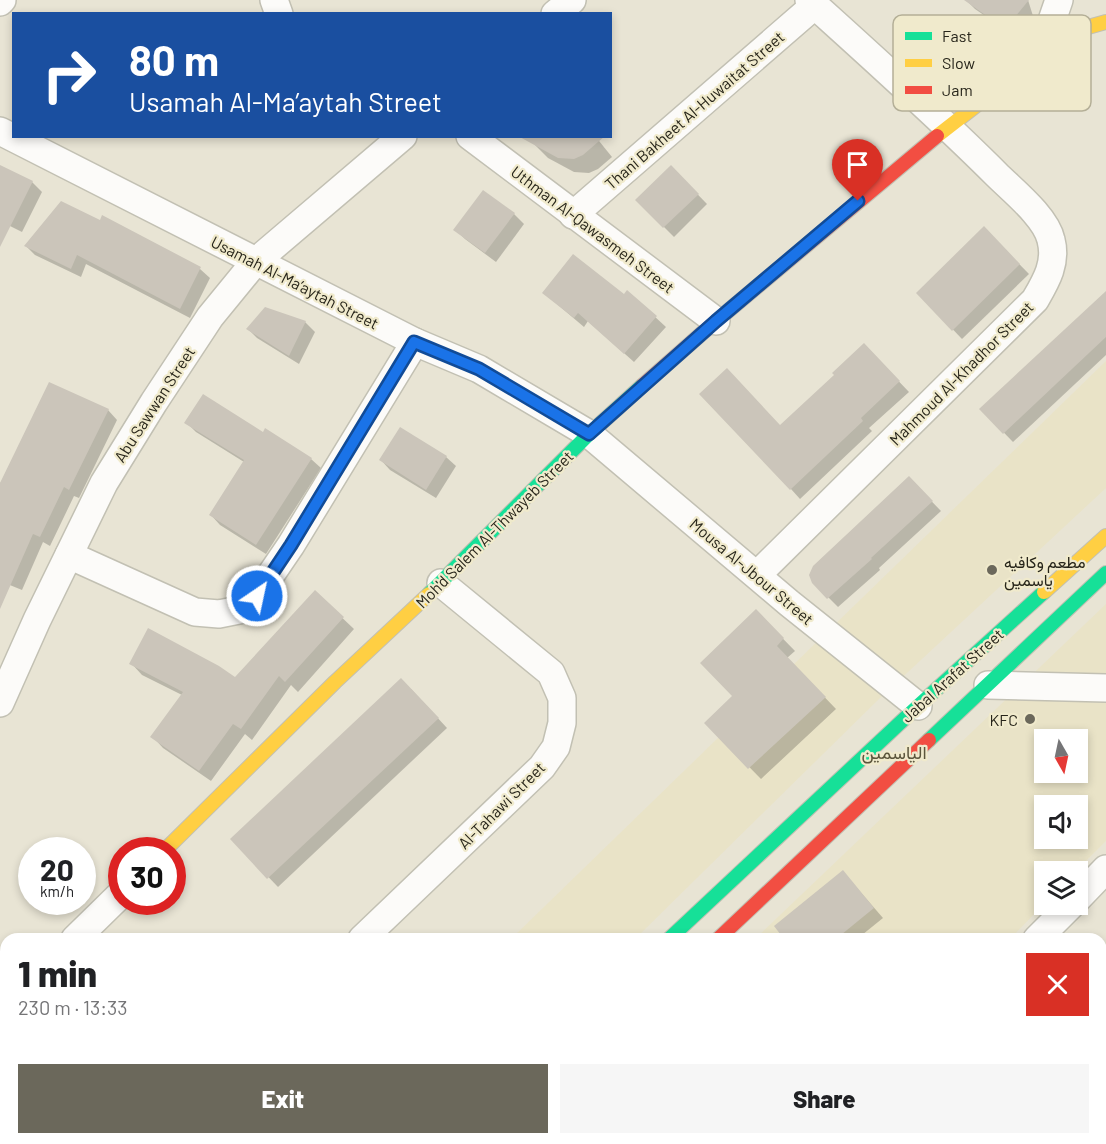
<!DOCTYPE html>
<html lang="en">
<head>
<meta charset="utf-8">
<style>
	body { margin:0; font-family:Barlow,Vazirmatn,sans-serif; background:#f6f6f6; color:#202124; height:100vh; display:flex; flex-direction:column; font-size:22px; white-space:nowrap }
	* { box-sizing:border-box; margin:0 }
	p { font-size:20px; color:#757577 }
	.icon { flex:none; width:33px; height:33px; fill:none; stroke:currentColor; stroke-width:2; stroke-linecap:round; stroke-linejoin:round }
	.map { position:relative; flex:1; overflow:hidden }
	.panel { position:absolute; left:0px; top:933px; width:1107px; height:212px; display:flex; flex-direction:column; background:#fff; border-radius:18px 18px 0 0; box-shadow:0 3px 9px #0003 }
	.panel>* { flex:none }
	.hud { position:absolute; left:12px; top:12px; width:600px; height:126px; border-radius:0px; box-shadow:0 3px 9px #0003; background:#1a4fa0; color:#fff; overflow:hidden }
	.needle { width:39px; rotate:171deg }
	.fabs { position:absolute; left:1034px; top:729px; display:grid; gap:12px }
	.fabs a { display:grid; place-items:center; width:54px; height:54px; border-radius:0px; background:#fff; box-shadow:0 3px 9px #0003; font-size:30px }
	.speed { position:absolute; left:18px; top:837px; display:flex; gap:12px; font-size:30px; font-weight:700; text-align:center }
	.speed>* { display:grid; place-content:center; width:78px; height:78px; border-radius:50%; background:#fff; box-shadow:0 3px 9px #0003; line-height:1 }
	.speed small { font-size:15px; font-weight:400 }
	.speed .limit { border:9px solid #d22; background:#fff; color:#111 }
	.pin { position:absolute; display:grid; place-items:center; width:51px; height:51px; color:#fff; margin:-62px -26px; border-radius:50% 50% 50% 0; rotate:-45deg; box-shadow:0 0 6px #0007 }
	.pin .icon { rotate:45deg }
	.me { position:absolute; width:66px; margin:-33px; rotate:34deg; stroke-linejoin:round; filter:drop-shadow(0 0 4px #0008) }
	.turn { display:flex; align-items:center; gap:21px; height:126px; padding:0 18px; font-size:27px }
	.turn .icon { width:78px; height:78px; stroke-width:2.5 }
	.turn b { display:block; font-size:42px; line-height:51px }
	.round { display:grid; place-items:center; flex:none; width:63px; height:63px; border-radius:0px; background:#f6f6f6 }
	.summary { display:flex; align-items:center; justify-content:space-between; height:102px; padding:0 18px }
	h1 { font-size:36px; font-weight:800; line-height:45px }
	.primary-button { display:flex; gap:12px; margin-top:auto; padding:12px 18px }
	.primary-button a { flex:1; height:69px; border-radius:0px; background:#6b685b; color:#fff; font-size:24px; font-weight:800; line-height:69px; text-align:center }
	.primary-button a+a { background:#f6f6f6; color:#202124 }
	.map>svg:first-child { display:block }
	.built { fill:#e9e3c7; fill-rule:evenodd }
	.shadow { fill:#0003 }
	.building { fill:#cbc5ba }
	.lines { fill:none; stroke-linecap:round; stroke-linejoin:round }
	.street-casing { stroke:#c2c0b3; stroke-width:30 }
	.fast-casing { stroke:#c2c0b3; stroke-width:16 }
	.slow-casing { stroke:#c2c0b3; stroke-width:16 }
	.jam-casing { stroke:#c2c0b3; stroke-width:16 }
	.street { stroke:#fcfbf9; stroke-width:27 }
	.fast { stroke:#16e098; stroke-width:14 }
	.slow { stroke:#ffcf43; stroke-width:14 }
	.jam { stroke:#f24e42; stroke-width:14 }
	.route-casing { stroke:#114b97; stroke-width:15 }
	.route { stroke:#1a73e8; stroke-width:10 }
	.poi-dot { fill:#6b685b; stroke:#f0eacc; stroke-width:2 }
	.labels { text-anchor:middle; dominant-baseline:central; stroke-width:4.5; stroke-linejoin:round; paint-order:stroke }
	.street-label { font-size:16px; fill:#27251a; stroke:#f0eacc }
	.poi-label { font-size:16px; fill:#27251a; stroke:#f0eacc; text-anchor:start }
	.neighbourhood-label { font-size:18px; fill:#5b553c; stroke:#f0eacc }
	.key { fill:#f0eacc; stroke:#b4af97; stroke-width:1.5 }
	.key-label { font-size:16px; fill:#27251a }
</style>
</head>
<body>
<div class="map">
<svg width="1106" height="1144" viewBox="0 0 1106 1144">
	<rect width="100%" height="100%" fill="#e8e4d4"/>
	<!-- built -->
	<g class="built">
		<path d="M1106,361V488L879,699L635,939H511Z"/>
		<path d="M1106,604V841L1076,871L1044,872V904L1010,939H755ZM1044,740H1077V772H1044ZM1044,806H1077V838H1044Z"/>
		<path d="M306,1138H431V1139L425,1144H300Z"/>
		<path d="M545,1139V1138L813,1139L808,1144H539Z"/>
	</g>
	<!-- shadow -->
	<g class="shadow">
		<path d="M966,0H1028L1033,16L1016,37L975,9Z"/>
		<path d="M595,136L612,157L598,169L589,173L574,172L548,158L533,143Z"/>
		<path d="M0,166L32,182L42,192L22,232L0,221Z"/>
		<path d="M671,167L707,204L674,237L637,200Z"/>
		<path d="M483,192L514,214L524,224L496,262L465,239L455,229Z"/>
		<path d="M984,228L1029,274L962,339L918,293Z"/>
		<path d="M26,246L200,269L210,278L190,318L86,264L81,277L35,255Z"/>
		<path d="M628,292L666,327L634,362L588,321L584,327L544,293L624,296Z"/>
		<path d="M1106,292V355L1013,442L981,409Z"/>
		<path d="M265,308L305,322L315,332L299,364L257,338L248,329Z"/>
		<path d="M864,345L909,392L869,428L872,431L800,499L791,489L781,427L837,375Z"/>
		<path d="M108,410L117,420L79,498L74,496L50,546L43,542L22,590L0,581V483Z"/>
		<path d="M186,422L263,434L311,459L321,468L266,554L220,525L211,515L244,462L196,432Z"/>
		<path d="M446,457L456,466L436,498L390,470L381,460Z"/>
		<path d="M909,478L941,511L879,568L880,570L838,607L813,582Z"/>
		<path d="M315,592L354,629L298,692L291,685L252,740L245,734L211,781L163,748L152,736L182,695L142,675L131,663L236,679Z"/>
		<path d="M756,611L795,651L787,658L836,709L761,779L706,723L734,696Z"/>
		<path d="M411,689L447,728L278,887L232,839Z"/>
		<path d="M843,872L883,918L857,939H786Z"/>
	</g>
	<!-- building -->
	<g class="building">
		<path d="M964,0H1029L1005,29Z"/>
		<path d="M518,136H605L583,155L574,159L558,158Z"/>
		<path d="M0,165L33,181L0,247Z"/>
		<path d="M671,165L699,194L663,228L635,200Z"/>
		<path d="M483,190L515,213L485,253L453,230Z"/>
		<path d="M61,201L100,220L102,215L201,267L180,309L77,255L71,269L24,246Z"/>
		<path d="M984,226L1020,264L952,331L916,293Z"/>
		<path d="M573,254L624,294L627,290L657,316L624,354L578,313L574,318L542,293Z"/>
		<path d="M1106,291V337L1003,434L979,409Z"/>
		<path d="M265,307L306,321L289,356L246,329Z"/>
		<path d="M864,343L900,381L861,418L863,421L790,490L699,394L727,368L780,425L834,375L832,373Z"/>
		<path d="M49,382L109,409L69,490L64,487L40,537L33,534L0,609V483Z"/>
		<path d="M203,394L263,432L265,428L312,458L256,545L209,515L244,460L184,423Z"/>
		<path d="M400,427L447,456L426,490L379,460Z"/>
		<path d="M909,476L933,501L871,558L872,559L827,599L812,583L809,575L813,566Z"/>
		<path d="M315,590L344,617L285,682L279,676L241,729L233,724L199,771L150,737L183,692L129,664L148,628L219,666L235,677Z"/>
		<path d="M756,609L784,638L777,646L826,697L748,769L704,723L732,696L700,663Z"/>
		<path d="M401,678L439,718L267,879L230,839Z"/>
		<path d="M843,870L874,908L836,939H784L774,926Z"/>
	</g>
	<g class="lines">
		<!-- street casing -->
		<g class="street-casing">
			<g id="street">
				<path d="M274,0L279,14"/>
				<path d="M0,2L2,0"/>
				<path d="M555,14L572,0"/>
				<path d="M1032,62L1047,35L1059,0"/>
				<path d="M0,131L415,342L479,369L589,434L789,603L918,706"/>
				<path d="M470,136L716,321"/>
				<path d="M573,215L815,5"/>
				<path d="M69,555L195,612L219,614L239,610L257,595L291,545L415,342"/>
				<path d="M757,575L1035,300C1046,281 1057,263 1051,240C1046,217 1013,191 996,174C936,114 872,57 809,0"/>
				<path d="M988,685L1106,688"/>
				<path d="M0,703L37,620L104,483L154,402L210,317L255,262L403,136"/>
				<path d="M1077,899L1106,869"/>
				<path d="M75,939L122,893"/>
				<path d="M362,939L542,767L556,747L562,723V698L551,673L441,583"/>
				<path d="M1037,939L1072,904"/>
				<path d="M0,965L6,968"/>
				<path d="M0,1022L6,1015"/>
				<path d="M889,1138L900,1144"/>
				<path d="M151,1144L156,1138"/>
				<path d="M831,1144L837,1138"/>
			</g>
		</g>
		<!-- fast casing -->
		<g class="fast-casing">
			<g id="fast">
				<path d="M429,594L589,434L642,386"/>
				<path d="M929,740L1106,573"/>
				<path d="M669,939L918,706L1044,592"/>
				<path d="M454,1144L459,1138"/>
				<path d="M499,1144L505,1138"/>
			</g>
		</g>
		<!-- slow casing -->
		<g class="slow-casing">
			<g id="slow">
				<path d="M937,136L1032,62L1088,27L1106,22"/>
				<path d="M1044,592L1106,536"/>
				<path d="M165,850L335,682L429,594"/>
			</g>
		</g>
		<!-- jam casing -->
		<g class="jam-casing">
			<g id="jam">
				<path d="M642,386L716,321L937,136"/>
				<path d="M718,939L929,740"/>
			</g>
		</g>
		<!-- street -->
		<use href="#street" class="street"/>
		<!-- fast -->
		<use href="#fast" class="fast"/>
		<!-- slow -->
		<use href="#slow" class="slow"/>
		<!-- jam -->
		<use href="#jam" class="jam"/>
	</g>
	<g class="lines">
		<!-- route casing -->
		<g class="route-casing">
			<path id="route" d="M257,596L291,545L414,342L479,369L589,434L716,321L858,201"/>
		</g>
		<!-- route -->
		<use href="#route" class="route"/>
	</g>
	<!-- markers -->
	<g class="poi-dot">
		<circle cx="992" cy="570" r="6"/>
		<circle cx="1030" cy="719" r="6"/>
	</g>
	<g class="labels">
		<!-- street labels -->
		<g class="street-label">
			<text transform="translate(694 110) rotate(-41)">Thani Bakheet Al-Huwaitat Street</text>
			<text transform="translate(593 229) rotate(37)">Uthman Al-Qawasmeh Street</text>
			<text transform="translate(295 282) rotate(27)">Usamah Al-Ma’aytah Street</text>
			<text transform="translate(961 373) rotate(-45)">Mahmoud Al-Khadhor Street</text>
			<text transform="translate(154 404) rotate(-57)">Abu Sawwan Street</text>
			<text transform="translate(494 529) rotate(-45)">Moh'd Salem Al-Thwayeb Street</text>
			<text transform="translate(752 571) rotate(40)">Mousa Al-Jbour Street</text>
			<text transform="translate(952 675) rotate(-42)">Jabal Arafat Street</text>
			<text transform="translate(501 805) rotate(-45)">Al-Tahawi Street</text>
		</g>
		<!-- poi labels -->
		<g class="poi-label">
			<text x="1004" y="561">مطعم وكافيه<tspan x="1004" dy="18">ياسمين</tspan></text>
			<text x="1018" y="719" text-anchor="end">KFC</text>
		</g>
		<!-- neighbourhood labels -->
		<g class="neighbourhood-label">
			<text x="894" y="752">الياسمين</text>
		</g>
	</g>
	<!-- legend -->
	<rect x="893" y="15" width="198" height="96" rx="9" class="key"/>
	<rect x="905" y="32" width="27" height="8" fill="#16e098"/>
	<rect x="905" y="59" width="27" height="8" fill="#ffcf43"/>
	<rect x="905" y="86" width="27" height="8" fill="#f24e42"/>
	<g class="key-label">
		<text x="942" y="42">Fast</text>
		<text x="942" y="69">Slow</text>
		<text x="942" y="96">Jam</text>
	</g>
</svg>
<div class="fabs">
<a><svg class="needle" viewBox="-14 -14 28 28"><path d="M0-13l5 13h-10z" fill="#e53935"/><path d="M0 13l5-13h-10z" fill="#757577"/></svg></a>
<a><svg class="icon" aria-label="sound" viewBox="0 0 24 24"><path d="M4 9h4l5-4v14l-5-4H4zM17 9q2 3 0 6"/></svg></a>
<a><svg class="icon" aria-label="layers" viewBox="0 0 24 24"><path d="M12 4l9 5-9 5-9-5zM3 14l9 5 9-5"/></svg></a>
</div>
<div class="speed"><div>20<small>km/h</small></div><div class="limit">30</div></div>
<div class="pin" style="left:858px;top:201px;background:#d93025"><svg class="icon" aria-label="arrive" viewBox="0 0 24 24"><path d="M6 21V4h12l-3 4 3 4H6"/></svg></div>
<svg class="me" style="left:257px;top:596px" viewBox="-20 -20 40 40"><circle r="17" fill="#1a73e8" stroke="#fff" stroke-width="3"/><path d="M0-11L8 9 0 5-8 9z" fill="#fff"/></svg>
<div class="hud">
<div class="turn"><svg class="icon" aria-label="right" viewBox="0 0 24 24"><path d="M7 20v-9h11M14 6l5 5-5 5"/></svg><div><b>80 m</b>Usamah Al-Ma’aytah Street</div></div>
</div>
<section class="panel">
<div class="summary"><div><h1>1 min</h1><p>230 m · 13:33</p></div><a class="round" style="background:#d93025;color:#fff"><svg class="icon" aria-label="close" viewBox="0 0 24 24"><path d="M6 6l12 12M18 6L6 18"/></svg></a></div>
<div class="primary-button"><a>Exit</a><a>Share</a></div>
</section>
</div>
</body>
</html>
